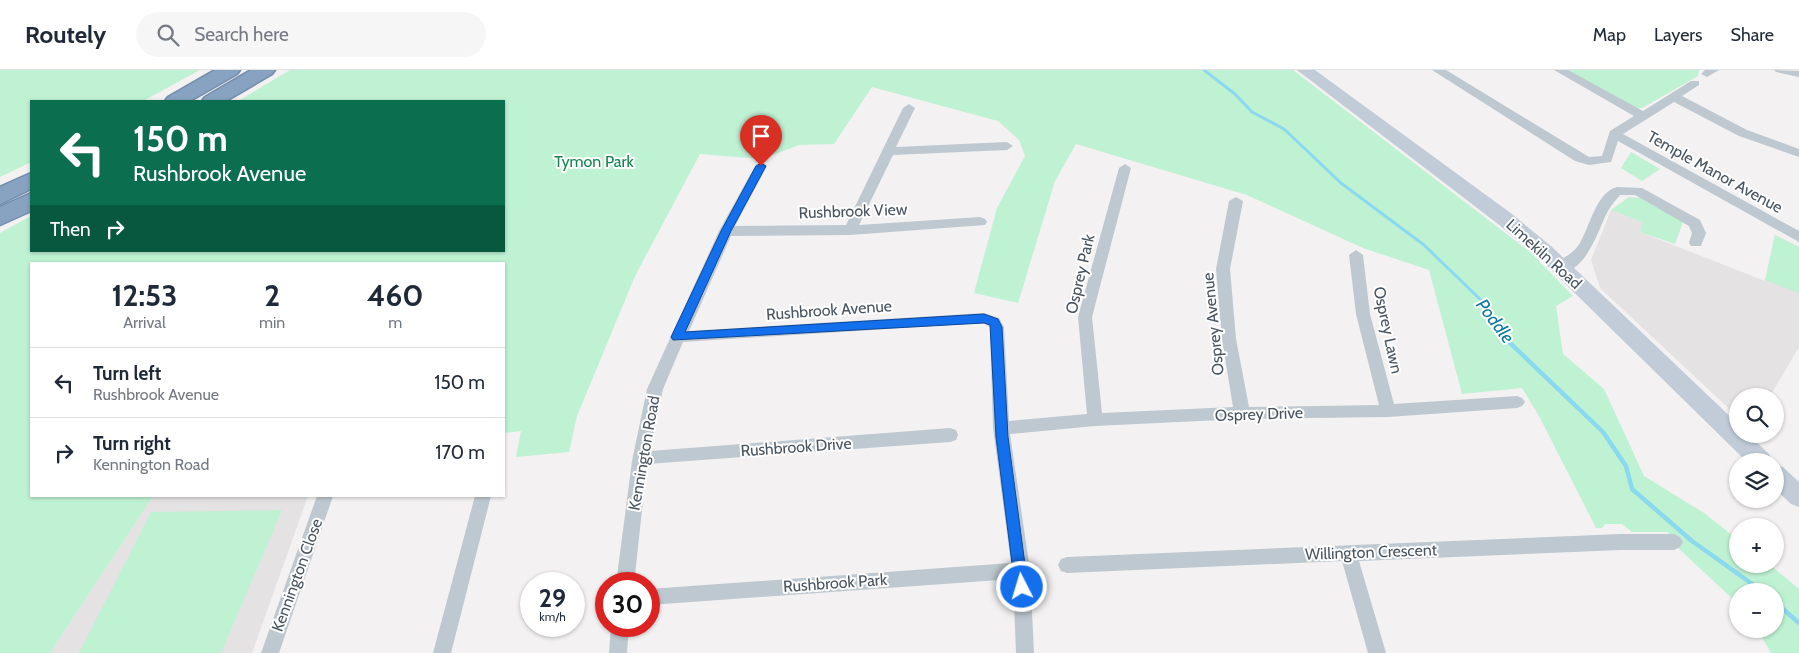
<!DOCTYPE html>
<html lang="en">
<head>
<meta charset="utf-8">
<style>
	body { margin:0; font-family:Cabin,sans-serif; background:#f6f6f7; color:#1f2937; height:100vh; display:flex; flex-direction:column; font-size:19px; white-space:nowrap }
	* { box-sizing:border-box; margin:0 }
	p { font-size:16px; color:#747a83 }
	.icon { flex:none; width:28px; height:28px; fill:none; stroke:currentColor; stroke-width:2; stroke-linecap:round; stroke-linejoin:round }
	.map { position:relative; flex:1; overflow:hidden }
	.panel { position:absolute; left:30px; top:192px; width:475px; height:235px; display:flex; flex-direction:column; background:#fff; border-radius:0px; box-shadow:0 1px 4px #0004 }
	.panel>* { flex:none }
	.top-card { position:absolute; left:30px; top:30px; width:475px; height:152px; border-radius:0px; box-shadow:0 1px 4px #0004; background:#0b6e4f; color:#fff; overflow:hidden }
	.buttons { position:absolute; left:1729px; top:318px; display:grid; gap:10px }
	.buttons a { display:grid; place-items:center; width:55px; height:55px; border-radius:50%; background:#fff; box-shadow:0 1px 4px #0004; font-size:25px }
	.speed { position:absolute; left:520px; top:502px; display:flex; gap:10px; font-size:25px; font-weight:700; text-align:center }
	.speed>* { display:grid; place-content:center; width:65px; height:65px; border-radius:50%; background:#fff; box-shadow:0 1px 4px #0004; line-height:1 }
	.speed small { font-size:12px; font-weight:400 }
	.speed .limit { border:8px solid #d22; background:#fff; color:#111 }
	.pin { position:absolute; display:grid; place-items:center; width:42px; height:42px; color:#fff; margin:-51px -21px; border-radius:50% 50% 50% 0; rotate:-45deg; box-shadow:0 0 5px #0007 }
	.pin .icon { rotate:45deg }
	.me { position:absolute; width:55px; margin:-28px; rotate:355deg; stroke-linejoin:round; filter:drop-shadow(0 0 4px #0008) }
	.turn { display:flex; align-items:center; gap:18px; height:105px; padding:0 20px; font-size:22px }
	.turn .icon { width:65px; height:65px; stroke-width:2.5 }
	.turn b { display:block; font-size:35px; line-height:42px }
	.then { display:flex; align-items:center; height:48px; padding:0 20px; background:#0003; gap:10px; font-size:19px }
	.eta { display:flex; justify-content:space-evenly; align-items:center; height:85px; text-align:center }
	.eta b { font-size:30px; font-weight:800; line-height:35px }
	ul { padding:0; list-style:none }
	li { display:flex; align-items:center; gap:15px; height:70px; padding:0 20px; border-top:1px solid #e0e1e3 }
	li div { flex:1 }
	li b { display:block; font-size:19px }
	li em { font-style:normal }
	header { display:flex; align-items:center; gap:30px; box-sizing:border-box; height:70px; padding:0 25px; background:#fff; border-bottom:1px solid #e0e1e3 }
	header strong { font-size:24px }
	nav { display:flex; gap:28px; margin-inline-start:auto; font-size:18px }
	.search { width:350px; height:45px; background:#f6f6f7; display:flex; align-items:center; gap:12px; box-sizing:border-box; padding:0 18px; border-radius:28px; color:#747a83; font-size:19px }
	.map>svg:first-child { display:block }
	.education { fill:#e4e2e3 }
	.green { fill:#bff1d3 }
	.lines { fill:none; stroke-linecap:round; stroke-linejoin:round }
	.stream-far1 { stroke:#8bd9ef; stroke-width:3 }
	.stream { stroke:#8bd9ef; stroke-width:4.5 }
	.highway-casing { stroke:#738ead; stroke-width:3 }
	.street { fill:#bec8d0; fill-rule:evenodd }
	.secondary { fill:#c1ccd8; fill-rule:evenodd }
	.highway { fill:#87a3c1; fill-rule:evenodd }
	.route { fill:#136feb; stroke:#0c4899 }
	.labels { text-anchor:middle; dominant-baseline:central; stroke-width:4; stroke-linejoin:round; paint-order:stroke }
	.park-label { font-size:16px; fill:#14854e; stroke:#fff }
	.street-label { font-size:16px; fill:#48545f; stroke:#fff }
	.water-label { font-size:18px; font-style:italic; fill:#097a9b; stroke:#fff }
</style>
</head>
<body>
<header>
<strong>Routely</strong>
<div class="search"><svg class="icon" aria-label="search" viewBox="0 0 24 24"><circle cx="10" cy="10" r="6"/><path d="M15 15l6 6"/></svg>Search here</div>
<nav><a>Map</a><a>Layers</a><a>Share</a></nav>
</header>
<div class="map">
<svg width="1799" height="583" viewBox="0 0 1799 583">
	<rect width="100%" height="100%" fill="#f3f1f1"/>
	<!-- education -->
	<g class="education">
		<path d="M1611,140L1644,152L1640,162L1765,211L1775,165L1799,177V277L1770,326H1738L1737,346L1600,218L1591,190Z"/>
		<path d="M153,426H308L252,583H50Z"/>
	</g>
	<!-- green -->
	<g class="green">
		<path d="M0,0H200L143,31H31V92L0,107Z"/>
		<path d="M290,0H1293L1530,182L1573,226L1556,236L1563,284L1604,319L1644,406L1704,443L1737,469L1738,494H1769L1799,519V583H1771L1757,559H1775V521H1738L1737,533L1676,476L1668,462H1632L1622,454H1605L1602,458H1596L1539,346L1522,318L1462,324L1429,200L1363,178L1247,125L1076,74L1055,111L1018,233L974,223L997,138L1025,86L1019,70L998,51L872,17L834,74L799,75L762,89L700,84L635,206L577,346L569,382L516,387L521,361L504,363V194H31V426H153L50,583H0V163L31,146V181H504V31H238Z"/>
		<path d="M1566,0H1699L1698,6L1642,38H1637Z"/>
		<path d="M1631,82L1660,99L1642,111L1621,98Z"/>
		<path d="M1629,127L1640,128L1683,152L1675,174L1640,162L1643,152L1611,140Z"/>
		<path d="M1775,165L1799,177V223L1765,210Z"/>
		<path d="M282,440L221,583H79L151,442Z"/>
	</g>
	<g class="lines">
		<!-- stream-far1 -->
		<path class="stream-far1" d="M1204,0L1235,24L1252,42L1284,59L1341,113L1424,175L1485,234L1499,257"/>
		<!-- stream -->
		<g class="stream">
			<path d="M1499,256L1508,271L1603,362L1626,396L1632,419L1692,471L1762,521"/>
			<path d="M1775,532L1799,553"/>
		</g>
		<!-- highway casing -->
		<g class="highway-casing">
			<g id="highway">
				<path d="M215,0H240L237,4L190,31H165L168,27Z"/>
				<path d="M251,0H275L272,4L226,31H202L205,27Z"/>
				<path d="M31,103V119L0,134V117Z"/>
				<path d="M31,123V141L0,155V137Z"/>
			</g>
		</g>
		<!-- street -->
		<g class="street">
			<path d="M1432,0H1446L1589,87L1602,86L1610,61L1634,46L1554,0H1568L1643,41L1691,11H1699V15L1682,26L1747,60L1799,79V87L1739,66L1674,32L1623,64L1799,161V172L1618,71L1611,92L1589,95L1575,91Z"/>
			<path d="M1705,0H1719L1707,7L1701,4Z"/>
			<path d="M1774,0L1799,1V7L1776,2Z"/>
			<path d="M909,34L915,38L896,77L1007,72L1013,76L1007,80L893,85L859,155L980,147L985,149L987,152L985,155L850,165L731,166L689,261L984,243L999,248L1004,257L1009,351L1087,344L1078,247L1119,98L1125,94L1131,98L1092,247L1102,343L1233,337L1222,269L1216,199L1229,131L1236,127L1243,131L1230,199L1236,269L1249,337L1379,335L1356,244L1349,185L1356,180L1363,185L1370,244L1394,334L1517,326L1522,328L1525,332L1522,336L1517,338L1388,347L1242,349L1095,356L1010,364L1030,500L1034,583H1016L1013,509L649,535V519L1011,493L993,358L990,257L983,253L683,272L663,319L650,381L950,358L956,360L958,365L956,370L950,372L647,394L634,514H616L632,391L647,319L719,161L755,96L761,92L767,96L735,156L846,155L903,38Z"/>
			<path d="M1617,117L1642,118L1700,150L1706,163L1701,176H1691L1689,173L1692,163L1689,156L1635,125H1620C1616,130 1611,135 1608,141C1598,159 1585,209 1555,201L1553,197C1558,188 1573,187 1581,171C1590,155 1597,122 1617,117Z"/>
			<path d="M317,426H333L279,583H261Z"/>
			<path d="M475,426H491L451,583H433Z"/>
			<path d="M1621,464H1674L1680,467L1683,472L1680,477L1674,480H1621L1359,491L1386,583H1368L1342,491L1067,503L1061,501L1058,495L1061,489L1067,487Z"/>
			<path d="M611,556H629L627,583H609Z"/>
		</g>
		<!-- secondary -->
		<g class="secondary">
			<path d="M1297,0H1315L1512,144L1552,177L1738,354V364H1748L1769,384L1772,391H1746L1538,187L1498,154Z"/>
			<path d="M1775,394L1783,397L1799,412V437L1791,434L1775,419Z"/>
		</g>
		<!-- highway -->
		<use href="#highway" class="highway"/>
	</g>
	<!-- route -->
	<path class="route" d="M761,93L766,96L731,161L685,262L984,244L998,249L1002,257L1008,367L1028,517L1026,521L1022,523L1017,521L1015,517L996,367L990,255L984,253L673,270L671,267L721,161L756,96Z"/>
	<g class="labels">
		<!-- park labels -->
		<g class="park-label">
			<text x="594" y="91">Tymon Park</text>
		</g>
		<!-- street labels -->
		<g class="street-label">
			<text transform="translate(1715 102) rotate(29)">Temple Manor Avenue</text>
			<text transform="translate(853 141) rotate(-2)">Rushbrook View</text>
			<text transform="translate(1544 184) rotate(42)">Limekiln Road</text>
			<text transform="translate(1080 204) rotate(-77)">Osprey Park</text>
			<text transform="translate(829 240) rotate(-4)">Rushbrook Avenue</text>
			<text transform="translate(1213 254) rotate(-96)">Osprey Avenue</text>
			<text transform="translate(1388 260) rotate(78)">Osprey Lawn</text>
			<text transform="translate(1259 344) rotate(-2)">Osprey Drive</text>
			<text transform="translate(796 377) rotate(-4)">Rushbrook Drive</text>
			<text transform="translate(644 383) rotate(-80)">Kennington Road</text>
			<text transform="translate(1371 482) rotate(-2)">Willington Crescent</text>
			<text transform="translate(297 505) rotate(-70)">Kennington Close</text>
			<text transform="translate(835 513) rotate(-4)">Rushbrook Park</text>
		</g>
		<!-- water labels -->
		<g class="water-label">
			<text transform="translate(1495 251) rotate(53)">Poddle</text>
		</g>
	</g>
</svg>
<div class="buttons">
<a><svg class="icon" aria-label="search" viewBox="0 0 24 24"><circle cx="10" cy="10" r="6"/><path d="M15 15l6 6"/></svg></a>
<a><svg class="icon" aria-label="layers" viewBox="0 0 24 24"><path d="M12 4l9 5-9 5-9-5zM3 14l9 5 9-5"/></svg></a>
<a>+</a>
<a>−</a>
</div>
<div class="speed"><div>29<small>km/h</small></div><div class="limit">30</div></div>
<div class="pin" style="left:761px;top:96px;background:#d93025"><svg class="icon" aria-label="arrive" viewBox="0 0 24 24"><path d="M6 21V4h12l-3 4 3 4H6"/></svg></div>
<svg class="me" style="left:1022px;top:517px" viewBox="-20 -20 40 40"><circle r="17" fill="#136feb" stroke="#fff" stroke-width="3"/><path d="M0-11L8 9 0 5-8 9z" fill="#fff"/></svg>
<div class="top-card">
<div class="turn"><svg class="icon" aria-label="left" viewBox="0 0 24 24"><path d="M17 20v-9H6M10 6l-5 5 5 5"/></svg><div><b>150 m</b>Rushbrook Avenue</div></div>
<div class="then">Then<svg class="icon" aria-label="right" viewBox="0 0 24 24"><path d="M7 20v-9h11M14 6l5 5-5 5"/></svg></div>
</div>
<section class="panel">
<div class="eta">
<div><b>12:53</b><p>Arrival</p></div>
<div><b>2</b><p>min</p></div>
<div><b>460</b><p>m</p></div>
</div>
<ul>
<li><svg class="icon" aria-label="left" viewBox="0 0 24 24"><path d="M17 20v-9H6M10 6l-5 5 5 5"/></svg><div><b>Turn left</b><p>Rushbrook Avenue</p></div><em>150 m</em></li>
<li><svg class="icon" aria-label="right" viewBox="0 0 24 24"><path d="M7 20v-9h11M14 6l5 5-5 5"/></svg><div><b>Turn right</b><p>Kennington Road</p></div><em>170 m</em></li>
</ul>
</section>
</div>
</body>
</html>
